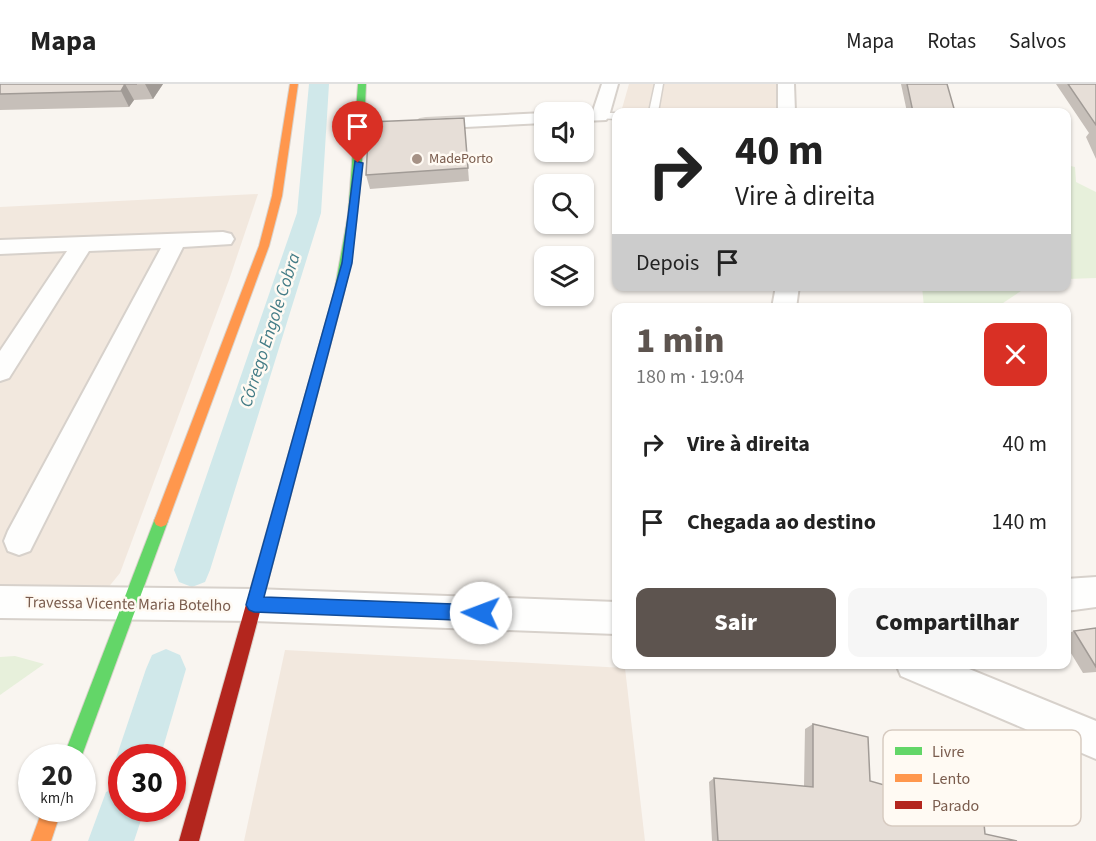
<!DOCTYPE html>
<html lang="pt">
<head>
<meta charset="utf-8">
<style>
	body { margin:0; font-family:"Source Sans 3",sans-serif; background:#f6f6f6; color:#222; height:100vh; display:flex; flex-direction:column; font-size:22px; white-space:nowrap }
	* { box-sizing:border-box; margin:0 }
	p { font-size:20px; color:#767676 }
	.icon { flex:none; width:33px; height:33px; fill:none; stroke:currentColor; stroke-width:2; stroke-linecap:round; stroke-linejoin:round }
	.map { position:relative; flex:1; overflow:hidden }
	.panel { position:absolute; left:612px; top:219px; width:459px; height:366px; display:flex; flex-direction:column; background:#fff; border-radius:12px; box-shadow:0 2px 4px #0004 }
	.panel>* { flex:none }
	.top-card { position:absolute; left:612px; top:24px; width:459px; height:183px; border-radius:12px; box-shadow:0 2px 4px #0004; background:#fff; color:#222; overflow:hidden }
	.buttons { position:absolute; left:534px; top:18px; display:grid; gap:12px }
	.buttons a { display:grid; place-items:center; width:60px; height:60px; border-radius:12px; background:#fff; box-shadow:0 2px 4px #0004; font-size:30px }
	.speed { position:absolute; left:18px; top:660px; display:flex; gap:12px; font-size:30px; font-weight:700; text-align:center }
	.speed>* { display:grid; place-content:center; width:78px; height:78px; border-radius:50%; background:#fff; box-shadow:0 2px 4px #0004; line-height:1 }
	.speed small { font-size:15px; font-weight:400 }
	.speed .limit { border:9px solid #d22; background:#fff; color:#111 }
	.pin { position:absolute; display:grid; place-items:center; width:51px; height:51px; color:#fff; margin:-62px -26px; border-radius:50% 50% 50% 0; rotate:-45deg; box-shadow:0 0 6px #0007 }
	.pin .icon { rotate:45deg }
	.me { position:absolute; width:66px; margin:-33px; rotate:272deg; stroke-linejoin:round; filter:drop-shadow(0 0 4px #0008) }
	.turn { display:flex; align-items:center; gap:21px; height:126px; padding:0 24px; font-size:27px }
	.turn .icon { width:78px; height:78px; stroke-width:2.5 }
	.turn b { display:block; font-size:42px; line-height:51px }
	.then { display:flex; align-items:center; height:57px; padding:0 24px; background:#0003; gap:12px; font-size:22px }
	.round { display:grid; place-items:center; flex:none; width:63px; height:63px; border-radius:12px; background:#f6f6f6 }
	.overview { display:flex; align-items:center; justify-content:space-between; height:102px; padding:0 24px }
	h1 { font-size:36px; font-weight:800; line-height:45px; color:#5d544f }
	.action { display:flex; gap:12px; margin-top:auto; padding:12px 24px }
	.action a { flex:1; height:69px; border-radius:12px; background:#5d544f; color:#fff; font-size:24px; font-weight:800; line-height:69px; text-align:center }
	.action a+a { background:#f6f6f6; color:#222 }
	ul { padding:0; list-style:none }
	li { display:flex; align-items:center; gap:18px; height:78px; padding:0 24px }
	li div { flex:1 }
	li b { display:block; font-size:22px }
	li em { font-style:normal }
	header { display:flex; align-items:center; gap:36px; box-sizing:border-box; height:84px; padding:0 30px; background:#fff; border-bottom:2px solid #e0e0e0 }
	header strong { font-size:28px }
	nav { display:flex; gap:33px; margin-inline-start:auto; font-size:21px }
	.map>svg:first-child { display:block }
	.residential { fill:#f2e8de }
	.green { fill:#e7f0db }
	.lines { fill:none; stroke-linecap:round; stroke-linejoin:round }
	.canal { fill:#d0e8ea; fill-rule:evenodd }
	.lane-casing { stroke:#d7d1cb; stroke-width:3 }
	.street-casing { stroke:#d7d1cb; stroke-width:4 }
	.fast-casing { stroke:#d9d2cb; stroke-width:2 }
	.slow-casing { stroke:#d9d2cb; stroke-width:2 }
	.jam-casing { stroke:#d9d2cb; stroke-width:2 }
	.lane { fill:#fefefd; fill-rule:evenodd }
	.street { fill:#fefefd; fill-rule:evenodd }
	.fast { fill:#63d668; fill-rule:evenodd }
	.slow { fill:#ff974d; fill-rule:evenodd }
	.jam { fill:#b3261e; fill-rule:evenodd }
	.wall { fill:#c6bfb9 }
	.shaded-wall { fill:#a19b96 }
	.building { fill:#e6ded7; stroke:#a19b96; stroke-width:1.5 }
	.route { fill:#1a73e8; stroke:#114b97; stroke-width:1.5 }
	.poi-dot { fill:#a69286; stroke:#fffaf3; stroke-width:2 }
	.labels { text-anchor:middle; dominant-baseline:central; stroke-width:5; stroke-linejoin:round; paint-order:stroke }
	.far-poi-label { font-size:14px; fill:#7a5c4d; stroke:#fffaf3; text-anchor:start }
	.street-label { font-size:16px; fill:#7a5c4d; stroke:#fffaf3 }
	.water-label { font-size:18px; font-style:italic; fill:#437c86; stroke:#fffaf3 }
	.key { fill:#fffaf3; stroke:#d7cbc1; stroke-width:1.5 }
	.key-label { font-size:16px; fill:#7a5c4d }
</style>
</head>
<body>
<header>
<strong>Mapa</strong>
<nav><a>Mapa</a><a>Rotas</a><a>Salvos</a></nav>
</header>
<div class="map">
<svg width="1096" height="757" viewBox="0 0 1096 757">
	<rect width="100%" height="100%" fill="#f9f5f0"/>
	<!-- residential -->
	<g class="residential">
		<path d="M629,0H778L779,28H621Z"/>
		<path d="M258,110L229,196L120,489L107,505L0,501V123Z"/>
		<path d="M285,566L625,584L645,757H244Z"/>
	</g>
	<!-- green -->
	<g class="green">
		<path d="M1066,81L1075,83L1076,98L1096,108V194L1067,195Z"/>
		<path d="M922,203V202L1035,203L1024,205L997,223H924Z"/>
		<path d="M15,572L44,580L0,611V573Z"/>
	</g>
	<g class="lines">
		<!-- canal -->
		<g class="canal">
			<path d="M309,0H329L321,129L210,486L205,498L192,503L179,498L174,486L297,129Z"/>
			<path d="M166,565L180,571L186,585L160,674H122V687L116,674L146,585L152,571Z"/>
			<path d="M122,701V724H145L134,757H88L106,708Z"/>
		</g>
		<!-- lane casing -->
		<g class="lane-casing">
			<g id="lane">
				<path d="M655,0H663L658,28H649Z"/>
				<path d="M600,29H616V35L597,34V30Z"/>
			</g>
		</g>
		<!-- street casing -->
		<g class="street-casing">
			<g id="street">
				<path d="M602,0H618L609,32L606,36L584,37V28H578L593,27Z"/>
				<path d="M778,0H794L795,28H778Z"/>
				<path d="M544,29V39L426,45L420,44L417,40L420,36L426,35Z"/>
				<path d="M223,148L231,150L234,155L231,160L183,163L30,467L19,471L8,467L4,457L8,447L161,164L89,167L9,294L0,297V267L67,167L0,170V156Z"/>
				<path d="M776,202H799L796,224H772Z"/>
				<path d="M1096,493V523L1066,527V495Z"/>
				<path d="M0,502L254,505L616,518V550L254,537L0,534Z"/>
				<path d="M896,580H957L1096,637V675L901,592Z"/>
			</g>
		</g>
		<!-- fast casing -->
		<g class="fast-casing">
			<g id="fast">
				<path d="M358,0H366C363,70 360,140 344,209L339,213L334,209L348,131Z"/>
				<path d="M161,431L166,433L168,437L81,674H63L154,437L156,433Z"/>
			</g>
		</g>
		<!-- slow casing -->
		<g class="slow-casing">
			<g id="slow">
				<path d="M290,0H298L282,112L269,162L168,437L166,441L161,443L156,441L154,437L259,162L272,112Z"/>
				<path d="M339,205L344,209L261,524L259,529L253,532L247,529L245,524L334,209Z"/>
				<path d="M43,724H62L51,757H31Z"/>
			</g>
		</g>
		<!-- jam casing -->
		<g class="jam-casing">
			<path id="jam" d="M253,516L259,519L261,524L199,757H179L245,524L247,519Z"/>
		</g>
		<!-- lane -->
		<use href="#lane" class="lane"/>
		<!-- street -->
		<use href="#street" class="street"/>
		<!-- fast -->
		<use href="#fast" class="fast"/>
		<!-- slow -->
		<use href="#slow" class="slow"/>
		<!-- jam -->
		<use href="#jam" class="jam"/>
	</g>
	<!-- wall -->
	<g class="wall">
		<path d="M0,0H163L153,15L134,16L129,23L0,26Z"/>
		<path d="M901,0H947L955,28H907Z"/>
		<path d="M1056,0H1096V75L1086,53L1089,49Z"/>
		<path d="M464,34L469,97L370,105L366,91Z"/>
		<path d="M1096,544V588L1083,589L1066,561V550L1074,547Z"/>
		<path d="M813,640L870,697L985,750L1017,757H712L709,698L714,694L804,702L805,645Z"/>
	</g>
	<!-- shaded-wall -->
	<g class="shaded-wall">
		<path d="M125,0L134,16L129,23L121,7Z"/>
		<path d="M145,0H163L153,15Z"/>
	</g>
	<!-- building -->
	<g class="building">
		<path d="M0,0H137H125L121,7L0,10Z"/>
		<path d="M907,0H947L955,28H913Z"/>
		<path d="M1068,0H1096V41Z"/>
		<path d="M464,34L468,84L366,91L369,38Z"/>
		<path d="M1096,544V583L1074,547Z"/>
		<path d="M813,640L868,653L870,697L983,729L985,750L1017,757H718L714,694L813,703Z"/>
	</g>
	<!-- route -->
	<path class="route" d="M355,77L363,79L352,179L264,513L481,521L487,523L489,529L487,534L481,537L254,528L249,526L246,521L342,179Z"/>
	<!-- markers -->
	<circle class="poi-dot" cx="417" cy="75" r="6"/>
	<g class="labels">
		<!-- far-poi labels -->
		<g class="far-poi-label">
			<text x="429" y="75">MadePorto</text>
		</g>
		<!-- street labels -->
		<g class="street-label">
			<text transform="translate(128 520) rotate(1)">Travessa Vicente Maria Botelho</text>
		</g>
		<!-- water labels -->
		<g class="water-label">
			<text transform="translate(270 246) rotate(-72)">Córrego Engole Cobra</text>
		</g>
	</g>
	<!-- legend -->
	<rect x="883" y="646" width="198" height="96" rx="9" class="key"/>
	<rect x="895" y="663" width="27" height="8" fill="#63d668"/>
	<rect x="895" y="690" width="27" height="8" fill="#ff974d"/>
	<rect x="895" y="717" width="27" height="8" fill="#b3261e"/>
	<g class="key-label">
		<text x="932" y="673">Livre</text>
		<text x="932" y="700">Lento</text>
		<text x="932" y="727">Parado</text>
	</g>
</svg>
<div class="buttons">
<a><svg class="icon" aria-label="sound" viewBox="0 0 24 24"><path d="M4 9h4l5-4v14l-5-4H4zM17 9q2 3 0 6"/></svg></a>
<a><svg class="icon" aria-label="search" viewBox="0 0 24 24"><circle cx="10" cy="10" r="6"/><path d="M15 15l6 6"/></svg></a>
<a><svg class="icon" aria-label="layers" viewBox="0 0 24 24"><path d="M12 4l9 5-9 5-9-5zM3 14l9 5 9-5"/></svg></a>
</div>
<div class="speed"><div>20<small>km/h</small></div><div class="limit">30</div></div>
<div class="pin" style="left:358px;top:79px;background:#d93025"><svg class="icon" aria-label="arrive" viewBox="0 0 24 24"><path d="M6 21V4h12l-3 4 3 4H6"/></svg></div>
<svg class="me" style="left:481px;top:529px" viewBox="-20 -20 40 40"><circle r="19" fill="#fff"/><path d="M0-13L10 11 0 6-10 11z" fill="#1a73e8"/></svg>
<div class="top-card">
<div class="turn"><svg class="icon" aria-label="right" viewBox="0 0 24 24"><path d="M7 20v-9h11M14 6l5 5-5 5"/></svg><div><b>40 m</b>Vire à direita</div></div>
<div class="then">Depois<svg class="icon" aria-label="arrive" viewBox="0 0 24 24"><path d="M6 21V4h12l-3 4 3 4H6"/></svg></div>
</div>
<section class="panel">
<div class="overview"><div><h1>1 min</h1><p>180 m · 19:04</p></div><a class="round" style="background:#d93025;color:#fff"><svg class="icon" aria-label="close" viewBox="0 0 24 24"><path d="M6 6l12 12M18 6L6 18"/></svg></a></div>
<ul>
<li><svg class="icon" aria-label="right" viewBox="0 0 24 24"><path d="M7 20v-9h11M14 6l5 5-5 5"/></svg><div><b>Vire à direita</b></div><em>40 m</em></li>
<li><svg class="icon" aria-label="arrive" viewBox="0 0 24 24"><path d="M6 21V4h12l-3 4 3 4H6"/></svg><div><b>Chegada ao destino</b></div><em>140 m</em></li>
</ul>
<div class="action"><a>Sair</a><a>Compartilhar</a></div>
</section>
</div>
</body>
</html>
